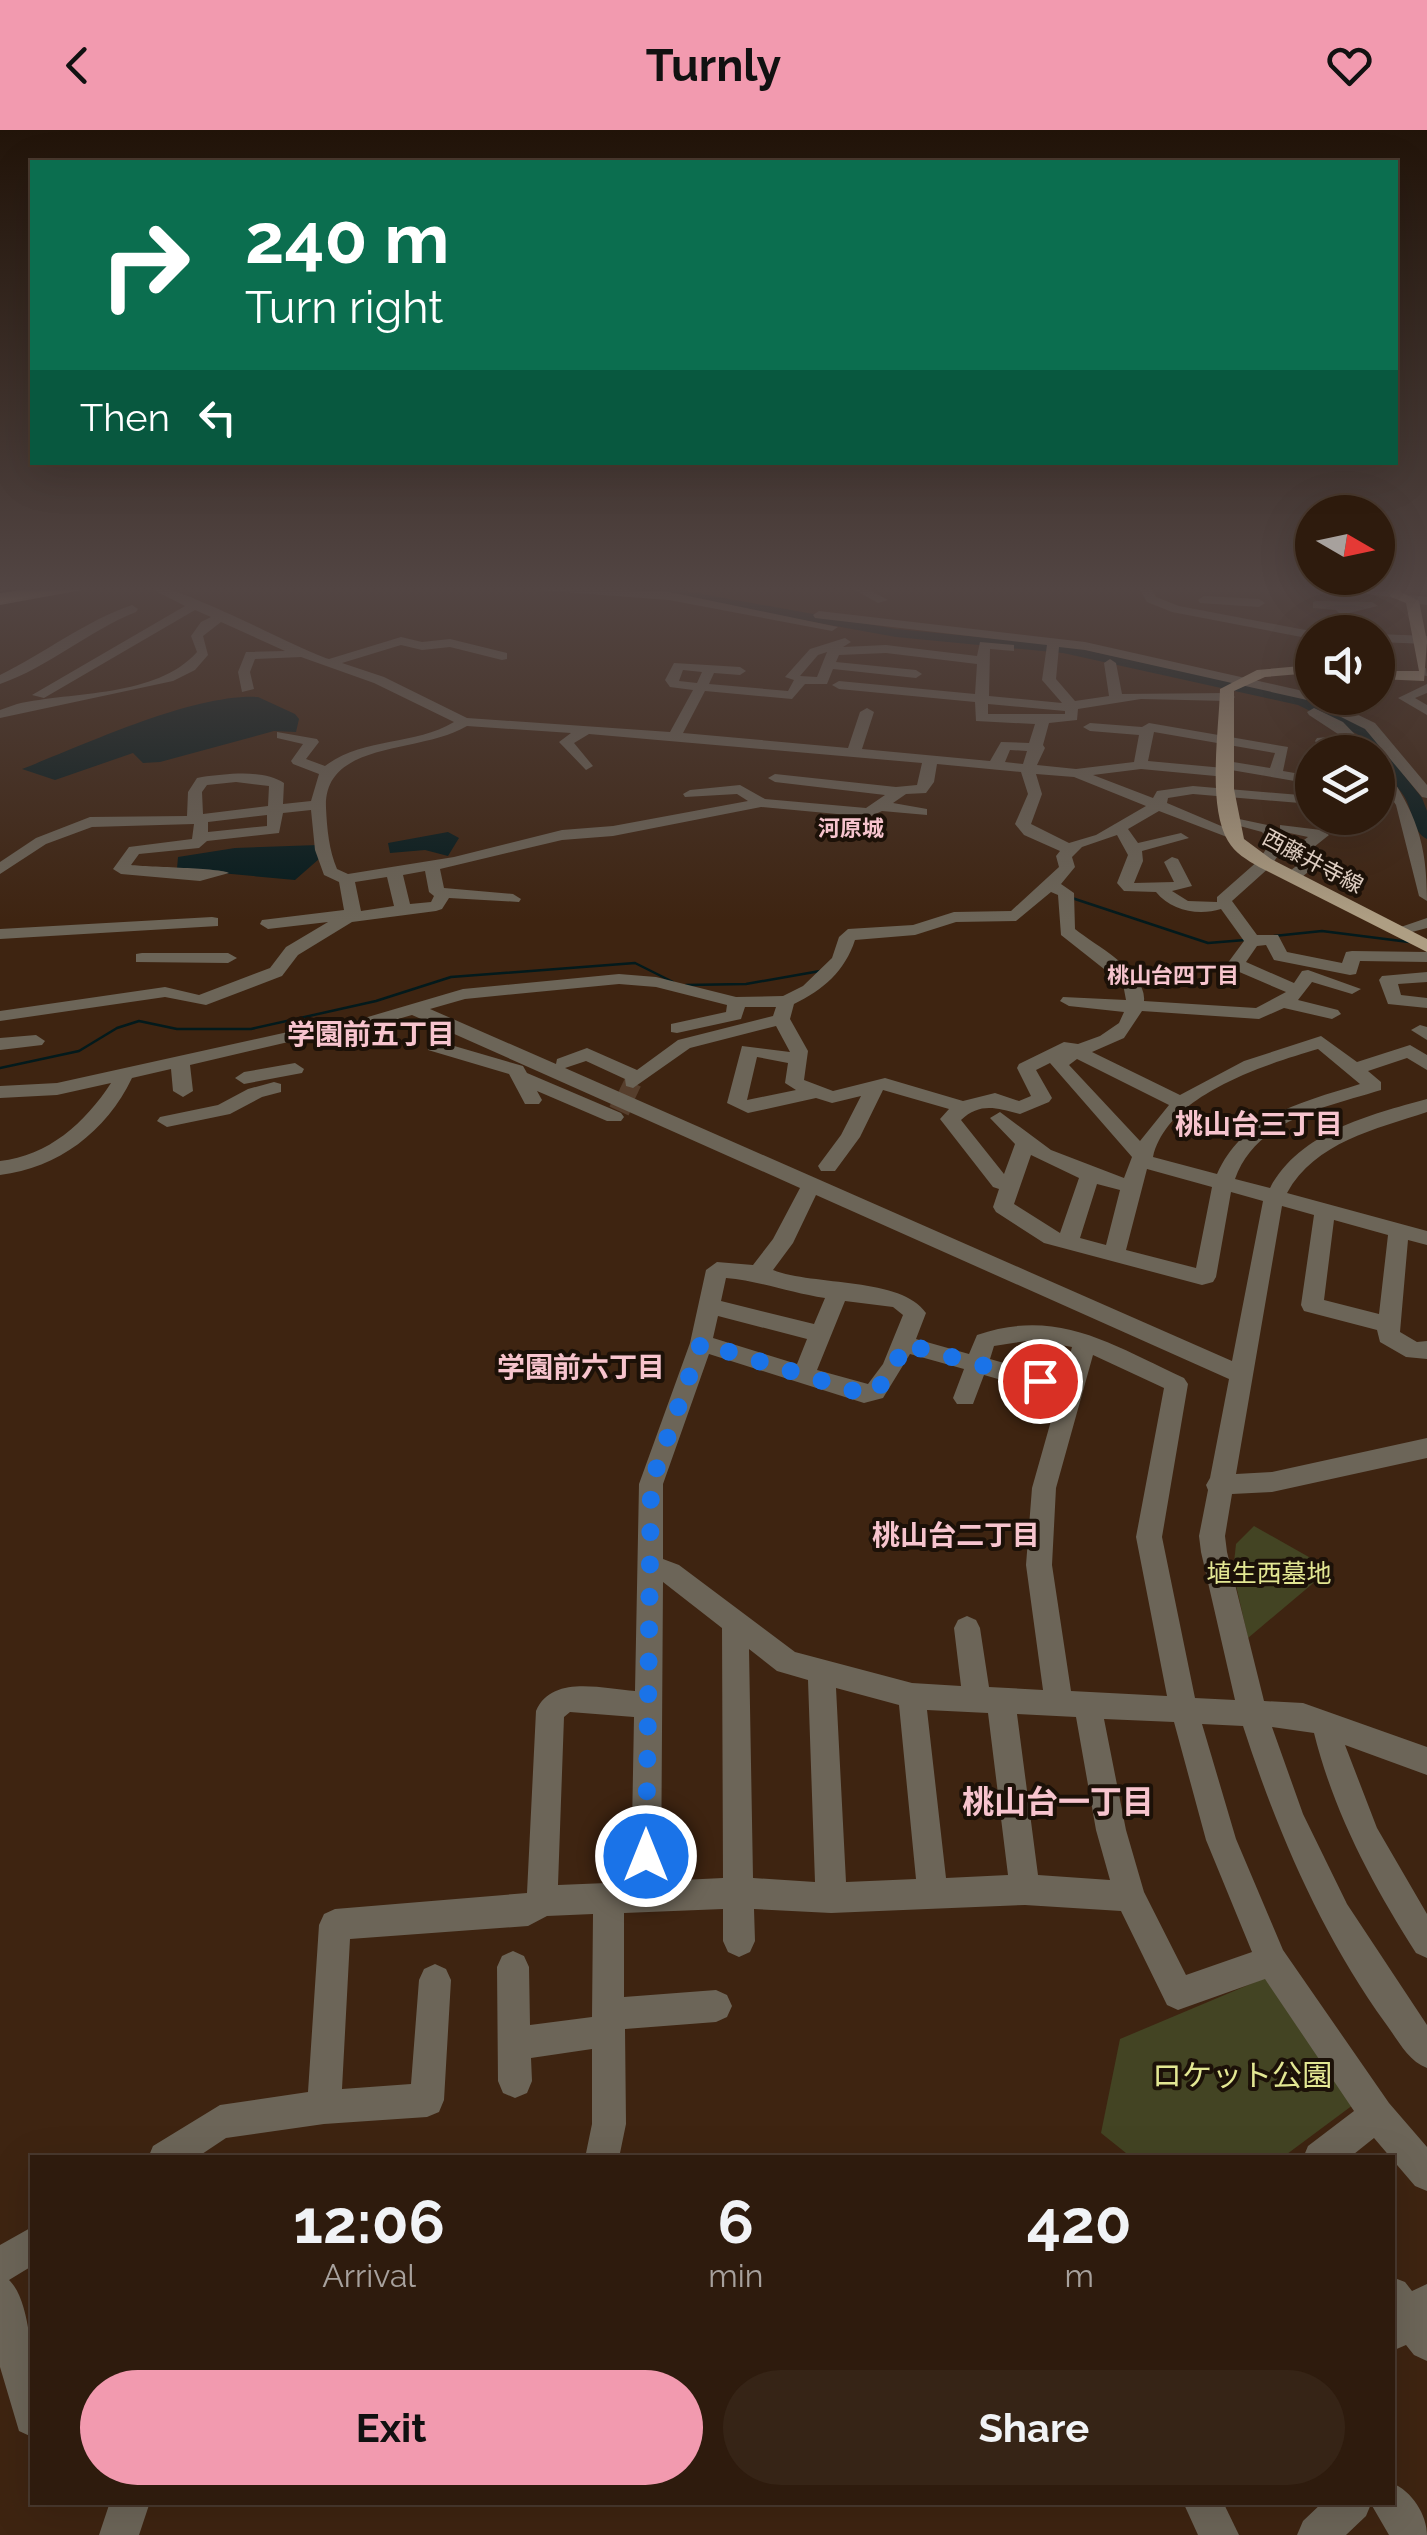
<!DOCTYPE html>
<html lang="en">
<head>
<meta charset="utf-8">
<style>
	body { margin:0; font-family:Raleway,"Noto Sans JP",sans-serif; background:#362416; color:#f1f3f6; height:100vh; display:flex; flex-direction:column; font-size:38px; white-space:nowrap }
	* { box-sizing:border-box; margin:0 }
	p { font-size:32px; color:#a7a19d }
	.icon { flex:none; width:55px; height:55px; fill:none; stroke:currentColor; stroke-width:2; stroke-linecap:round; stroke-linejoin:round }
	.map { position:relative; flex:1; overflow:hidden }
	.sheet { position:absolute; left:30px; top:2025px; width:1365px; height:350px; display:flex; flex-direction:column; background:#2e1b0d; border-radius:0px; box-shadow:0 10px 40px #0002,0 0 0 2px #49392e }
	.sheet>* { flex:none }
	.top-card { position:absolute; left:30px; top:30px; width:1368px; height:305px; border-radius:0px; box-shadow:0 10px 40px #0002,0 0 0 2px #49392e; background:#0b6e4f; color:#fff; overflow:hidden }
	.needle { width:65px; rotate:99deg }
	.buttons { position:absolute; left:1295px; top:365px; display:grid; gap:20px }
	.buttons a { display:grid; place-items:center; width:100px; height:100px; border-radius:50%; background:#2e1b0d; box-shadow:0 10px 40px #0002,0 0 0 2px #49392e; font-size:50px }
	.pin { position:absolute; display:grid; place-items:center; width:85px; height:85px; color:#fff; margin:-42px; border:5px solid #fff; border-radius:50%; box-shadow:0 2px 10px #0007 }
	.me { position:absolute; width:110px; margin:-55px; rotate:0deg; stroke-linejoin:round; filter:drop-shadow(0 0 8px #0008) }
	.turn { display:flex; align-items:center; gap:35px; height:210px; padding:0 50px; font-size:45px }
	.turn .icon { width:130px; height:130px; stroke-width:2.5 }
	.turn b { display:block; font-size:70px; line-height:85px }
	.then { display:flex; align-items:center; height:95px; padding:0 50px; background:#0003; gap:20px; font-size:38px }
	.eta { display:flex; justify-content:space-evenly; align-items:center; height:170px; text-align:center }
	.eta b { font-size:60px; font-weight:700; line-height:70px }
	.primary-button { display:flex; gap:20px; margin-top:auto; padding:20px 50px }
	.primary-button a { flex:1; height:115px; border-radius:60px; background:#f29aaf; color:#111; font-size:40px; font-weight:700; line-height:115px; text-align:center }
	.primary-button a+a { background:#362416; color:#f1f3f6 }
	header { display:flex; justify-content:space-between; align-items:center; height:130px; padding:0 50px; background:#f29aaf; color:#111; font-size:45px; font-weight:700 }
	.map>svg:first-child { display:block }
	.green { fill:#434423 }
	.water { fill:#031a1c }
	.lines { fill:none; stroke-linecap:round; stroke-linejoin:round }
	.stream { stroke:#031a1c; stroke-width:2.5 }
	.river { fill:#031a1c; fill-rule:evenodd }
	.minor-tunnel-far1 { stroke:#563e2c; stroke-width:18; stroke-dasharray:18 9; stroke-linecap:butt }
	.minor-tunnel { stroke:#563e2c; stroke-width:21; stroke-dasharray:21 11; stroke-linecap:butt }
	.minor { fill:#6c6558; fill-rule:evenodd }
	.major { fill:#ae9e83; fill-rule:evenodd }
	.highway { fill:#c7b594; fill-rule:evenodd }
	.route { stroke:#1a73e8; stroke-width:18; stroke-dasharray:0 32.4 }
	.labels { text-anchor:middle; dominant-baseline:central; stroke-width:8; stroke-linejoin:round; paint-order:stroke }
	.far-neighbourhood-label { font-size:22px; font-weight:bold; fill:#f7c4ce; stroke:#1c1108 }
	.far-street-label { font-size:22px; fill:#e1d0c4; stroke:#1c1108 }
	.park-label { font-size:25px; fill:#e3e793; stroke:#1c1108 }
	.neighbourhood-label { font-size:28px; font-weight:bold; fill:#f7c4ce; stroke:#1c1108 }
	.near-park-label { font-size:30px; fill:#e3e793; stroke:#1c1108 }
	.near-neighbourhood-label { font-size:32px; font-weight:bold; fill:#f7c4ce; stroke:#1c1108 }
</style>
</head>
<body>
<header><svg class="icon" aria-label="back" viewBox="0 0 24 24"><path d="M15 5l-7 7 7 7"/></svg>Turnly<svg class="icon" aria-label="heart" viewBox="0 0 24 24"><path d="M12 20l-8-8c-3-5 5-10 8-4 3-6 11-1 8 4z"/></svg></header>
<div class="map">
<svg width="1427" height="2405" viewBox="0 0 1427 2405">
	<rect width="100%" height="100%" fill="#3e2411"/>
	<!-- green -->
	<g class="green">
		<path d="M1254,1396L1330,1439L1248,1508L1233,1442L1236,1414Z"/>
		<path d="M1272,1845L1357,1972L1283,2027H1131L1101,2003L1120,1909Z"/>
	</g>
	<!-- water -->
	<g class="water">
		<path d="M258,567L295,584L299,589L296,602L274,601L160,632L143,633L133,623L55,650L22,639C85,615 191,564 258,567Z"/>
		<path d="M448,702L459,708L448,726L425,720L390,723L388,713Z"/>
		<path d="M318,715L319,729L295,750L177,739L178,727L235,718Z"/>
	</g>
	<g class="lines">
		<!-- stream -->
		<g class="stream">
			<path d="M1072,768L1208,813L1245,810"/>
			<path d="M1274,806L1322,801L1409,812"/>
			<path d="M686,855L746,854L820,841"/>
			<path d="M0,938L79,921L117,898L139,891L177,899H251L376,871L451,847L635,833L673,852"/>
		</g>
		<!-- river -->
		<path class="river" d="M598,455L658,456L896,499L1063,515L1308,569L1367,598L1422,668L1427,681V709C1412,702 1413,680 1404,666C1395,652 1378,640 1378,622H1371L1357,604L1298,575L1063,523L896,507L658,464L604,459Z"/>
		<!-- minor-tunnel-far1 -->
		<path class="minor-tunnel-far1" d="M625,969L633,952"/>
		<!-- minor-tunnel -->
		<path class="minor-tunnel" d="M619,981L626,966"/>
		<!-- minor -->
		<g class="minor">
			<path d="M0,455H24L0,462Z"/>
			<path d="M144,455C178,453 286,514 329,529L401,507L422,512L450,509L507,523V529L502,530L450,517L422,520L401,515L342,533L384,547L467,588L670,602L693,560L670,557L665,550L674,533L740,537L746,541L740,545L714,543L709,554L788,561L794,550L785,547L810,519L845,508L851,512L843,517L886,515L977,526L980,512L1014,515V521L990,519L989,566L1062,573L1042,550L1047,515L815,488L813,485L819,481L1085,512L1312,563V568H1323L1375,593L1427,655V668L1422,667L1365,599L1307,570L1085,520L1059,517L1056,549L1075,571L1109,566L1104,533L1110,529L1116,533L1122,564L1228,563L1235,567L1228,571L1141,569L1078,579L1077,590L1049,593L1043,615L1045,618L1037,635L1076,639L1134,632L1139,605L1090,601L1083,597L1090,593L1142,597L1149,593L1288,617L1283,641L1312,646V654L1231,640V646L1226,647L1141,639L1093,645L1153,668L1157,661L1193,656L1312,666V674L1193,664L1168,668L1167,673L1240,704L1227,707L1159,681L1128,699L1138,713L1181,703L1189,708L1142,721L1143,731L1134,753L1174,752L1164,732L1172,727L1178,729L1192,756L1172,761L1188,771L1217,772V767L1259,730L1270,713L1262,702L1225,692V686L1272,696L1285,712L1296,716L1308,707L1280,701V695L1321,700L1329,705L1309,721L1321,726V732L1298,750H1286V744L1304,730L1281,721L1271,736L1232,771L1257,805H1278L1287,822L1342,833L1346,822L1352,821L1427,822V832L1360,831L1356,844L1350,845L1274,830L1266,815L1257,816L1246,832L1294,853L1302,841L1308,840L1361,859L1352,864L1312,852L1298,870L1338,880L1341,884L1332,889L1284,878L1259,889L1142,881L1124,908L1092,922L1180,965L1244,931L1321,906L1357,932L1410,915L1427,925V940L1407,928L1368,941L1381,952V960C1327,977 1256,989 1235,1049L1270,1058C1300,1002 1369,985 1427,969V982C1376,999 1315,1012 1287,1063L1427,1101V1115L1408,1110L1400,1202L1417,1212L1427,1211V1229L1406,1227L1380,1212L1377,1200L1304,1181L1301,1175L1314,1085L1282,1076L1236,1344L1272,1342L1427,1308V1328L1272,1362L1232,1364L1225,1406L1227,1422L1264,1571L1303,1573L1427,1617V1645L1345,1615L1377,1698L1427,1784V1828L1416,1823C1372,1754 1334,1683 1314,1603L1272,1597L1303,1684L1347,1774L1427,1895V1938C1408,1931 1398,1910 1386,1894C1321,1804 1277,1701 1243,1596L1202,1594L1236,1709L1283,1820L1389,1973L1427,2017V2061L1415,2056L1374,2008L1349,2028H1303L1308,2016L1354,1981L1265,1849L1178,1880L1167,1875L1121,1781L1025,1775L831,1783L754,1779L755,1811L750,1822L739,1827L728,1822L723,1811V1779L624,1783V1867L716,1860L727,1865L732,1876L727,1887L716,1892L625,1899L626,1994L619,2028H585L592,1994V1919L531,1928L532,1951L527,1963L515,1968L503,1963L498,1951L497,1837L502,1826L513,1821L524,1826L529,1837L530,1895L592,1887L593,1784L547,1786L528,1796L350,1809L342,1959L411,1954L419,1850L424,1839L435,1834L446,1839L451,1850L444,1970L439,1982L427,1987L324,1994L226,2008L196,2028H148L153,2016L220,1975L308,1962L319,1795L324,1784L335,1779L527,1763L536,1581C552,1544 603,1559 635,1561L639,1354L690,1213L706,1140L717,1132L753,1135L773,1109L800,1058L443,899L444,913L523,936L527,943L621,983L624,987L621,991H607L537,961L542,970L539,974H525L509,944L428,920L427,901L437,896L412,885L328,909L297,910L190,935L193,961L183,967L173,961L171,939L132,948C106,1002 58,1038 0,1045V1031C48,1026 85,993 111,953L57,965L0,968V956L57,953L297,900L327,899L463,859L619,844L656,847L736,867L783,866L803,856L832,828L839,807L848,799L913,795L954,782L1011,781L1059,737L1056,726L1060,721L1024,705L1015,694L1028,664L1021,642L937,634L934,652L926,663L906,664L893,673L927,679V685L882,681L869,687L761,677L613,706L562,710L440,739L444,758L513,764L521,769L519,772L449,768L442,779L436,781L352,792L298,825L282,846L206,875L165,867L0,891V881L165,857L199,865L270,838L286,817L328,792L268,799L260,794L262,790L344,780L339,752L324,745L315,720L311,680L283,683L279,703L207,711L199,718L139,724L131,735C148,737 222,738 229,743L200,751L121,744L113,739L129,717L192,709L194,694L92,697L46,714L0,744V732L36,708L90,687L187,686L188,662L197,648L202,647C227,644 263,639 284,653L283,674L311,671L319,644L293,634L291,631L303,614L277,608V602L317,609L319,612L306,629L325,636C363,607 414,616 454,592L374,553L301,527L255,529L250,542L254,559L242,562L238,542L246,522L285,521L221,492L203,506L208,525L195,540L173,551L0,588V580L17,574C73,561 156,568 197,522L191,506L201,492L211,487L195,480L44,568L32,565L185,476ZM827,522L817,547L800,546L818,525ZM886,523L977,534L975,564L839,551L832,555L839,559L975,572L976,591L1035,594L1029,613L1001,612L990,631L862,619L874,582L867,578L860,582L848,618L683,603L705,561L792,569L805,554H827L833,539L916,548L922,544L916,540L836,532L839,525ZM683,540L702,542L697,553L679,551ZM988,574L1065,581V584H988ZM467,596L571,603L559,612L586,640L593,636L574,613L589,604L922,633L917,655L896,657L775,644L768,648L775,652L885,665L866,678L765,669L740,655L690,660L683,664L685,667L737,664L748,671L613,696L562,700L454,727L348,744L337,739C329,720 327,699 326,678C323,610 421,624 467,596ZM1154,602L1275,623L1270,638L1227,631L1220,635L1224,638L1148,631ZM1010,620L1027,621L1023,634L1005,632ZM1036,644L1074,647L1146,676L1096,705L1069,713L1031,694L1042,664ZM236,652L269,656L268,676L203,684L202,662L207,655ZM267,685V696L208,702V692ZM1117,705L1128,725L1117,753L1124,761L1156,762C1171,781 1199,786 1221,779L1244,811L1227,834L1230,838L1286,862L1256,878L1144,871C1147,842 1096,816 1075,799L1074,763L1061,754L1075,737L1072,727L1082,717ZM425,741L429,762L434,766L431,772L410,774L403,745ZM387,747L394,776L361,781L355,752ZM1051,762L1058,765L1061,805L1123,854L1126,870L1063,867L1060,871L1069,876L1124,882L1119,893L1100,906L1078,914L1064,912L1019,934L1017,938L1031,966L1019,971L995,963L963,971L885,948L833,961L804,950L808,921L790,889L794,874C823,860 845,841 855,810L915,805L956,792L1016,791ZM619,854L656,857L727,875L726,882L671,894V902L677,903L741,889L745,877H776L773,886L678,910L637,940L587,918L557,929L556,934L430,879L465,869ZM776,896L790,922L742,916L727,973L748,983L816,968L832,973L861,966L841,1005L818,1036L821,1041H835L860,1007L883,960L949,979L940,989L993,1057L999,1059L993,1077L996,1082L1044,1113L1202,1155L1213,1152L1216,1147L1231,1062L1263,1071L1232,1231L565,938L586,931L625,949L626,956L633,958L690,918ZM1318,919L1360,954C1303,972 1243,985 1217,1044L1153,1027C1167,965 1264,935 1318,919ZM757,927L788,933L785,953L796,960L747,970ZM1077,929L1169,975L1140,1011L1069,935ZM1050,933L1132,1027L1124,1048L1051,1020L1000,982L990,988L1015,1014L1004,1044L961,990C980,972 997,978 1020,984L1049,972L1052,968L1036,940ZM1031,1025L1079,1048L1060,1103L1014,1074ZM1147,1039L1212,1057L1196,1138L1126,1120ZM1097,1054L1120,1060L1106,1115L1080,1108ZM816,1065L1229,1249L1210,1348L1206,1355L1208,1360L1199,1406L1201,1422L1235,1570L1195,1568L1162,1407L1188,1254L1184,1248C1112,1215 1058,1177 977,1205L969,1224L916,1209L926,1183C902,1147 814,1156 773,1140L793,1113ZM1334,1090L1388,1105L1379,1184L1324,1170ZM726,1148C760,1151 791,1163 825,1168L814,1194L721,1171ZM845,1171L893,1177L903,1185L883,1234L868,1254L817,1240ZM718,1186L807,1209L797,1234L713,1208ZM1033,1210L1072,1217L1063,1250L990,1229L994,1216ZM709,1224L864,1273L883,1268L910,1224L964,1239L953,1268L957,1274H973L984,1245L1058,1266L1032,1358L1026,1435L1043,1560L989,1557L980,1498L976,1490L967,1486L958,1490L954,1498L961,1556L912,1553L795,1522L679,1435L663,1429V1354ZM1093,1225L1164,1258L1136,1407L1167,1566L1071,1561L1052,1435L1056,1358ZM663,1452L722,1498L723,1748L661,1751ZM749,1519L777,1541L808,1550L815,1752L753,1748ZM836,1558L899,1575L916,1749L846,1752ZM927,1580L988,1583L1008,1745L946,1748ZM570,1582L634,1587L631,1752L558,1755L564,1587ZM1017,1584L1076,1587L1096,1700L1110,1750L1038,1745ZM1104,1589L1174,1592L1206,1710L1252,1822L1186,1845L1144,1762L1126,1700Z"/>
			<path d="M518,455L669,462L838,497L832,501L669,470L524,459Z"/>
			<path d="M846,455H860L888,470L878,473Z"/>
			<path d="M1137,455H1149L1156,467L1179,476L1316,502H1312V509L1172,482L1147,472Z"/>
			<path d="M1305,455H1340L1402,464L1396,468Z"/>
			<path d="M1410,465L1427,467V475L1406,472L1404,469Z"/>
			<path d="M1204,466L1259,469L1265,473L1259,477L1200,473L1198,470Z"/>
			<path d="M1317,471L1372,472L1378,476L1341,485L1336,480L1313,478V472Z"/>
			<path d="M132,475L138,479L136,482C88,501 49,537 0,554V545C45,523 85,491 132,475Z"/>
			<path d="M1378,504L1427,506V514L1378,512Z"/>
			<path d="M1426,538L1427,546L1421,545V539Z"/>
			<path d="M1427,554V563L1415,568L1427,575V585L1398,568Z"/>
			<path d="M1314,578L1343,592L1372,622H1358L1349,614L1332,615L1337,622H1323L1315,611L1317,608L1341,606L1309,585L1307,582Z"/>
			<path d="M1378,634L1383,635C1416,683 1427,712 1427,771L1419,766L1396,675L1378,648Z"/>
			<path d="M212,787L218,788V796L0,809V799Z"/>
			<path d="M1427,788V798L1397,806L1389,801Z"/>
			<path d="M142,823H228L237,828L228,833L136,832V824Z"/>
			<path d="M1427,842V852L1398,854L1401,865L1427,868V878L1388,874L1379,850L1382,846Z"/>
			<path d="M1420,895L1427,897V910L1411,900Z"/>
			<path d="M36,905L45,911L42,915L0,920V908Z"/>
			<path d="M295,933L304,939L302,943L244,954L235,948L244,942Z"/>
			<path d="M274,952L281,954V962L262,967L230,984L167,997L157,991L160,987L218,975L248,959Z"/>
			<path d="M32,2097V2136L9,2150C36,2175 34,2271 32,2307L19,2301L0,2237V2115Z"/>
			<path d="M1392,2147L1405,2152L1412,2161L1427,2154V2231L1414,2225L1406,2215L1392,2221Z"/>
			<path d="M1392,2353C1412,2361 1427,2385 1427,2405H1389L1371,2374L1366,2386L1346,2405H1297L1303,2391L1323,2372H1392Z"/>
			<path d="M110,2372H150L139,2405H99Z"/>
			<path d="M1183,2372H1223L1239,2405H1198Z"/>
		</g>
		<!-- major -->
		<g class="major">
			<path d="M80,455H109L0,475V467Z"/>
			<path d="M1386,455H1398L1401,462L1419,471L1427,511L1424,551L1378,549V541H1419L1406,473L1391,467Z"/>
			<path d="M1312,535V543L1265,547L1234,561V659L1244,709L1271,729L1427,809V822L1259,737C1247,730 1235,723 1228,711C1207,676 1219,600 1220,559L1257,540Z"/>
		</g>
		<!-- highway -->
		<path class="highway" d="M57,455H92L0,473V463Z"/>
	</g>
	<!-- sky -->
	<linearGradient id="sky" x2="0" y2="1"><stop stop-color="#221409"/><stop offset="0.58" stop-color="#524543"/><stop offset="1" stop-color="#524543" stop-opacity="0"/></linearGradient>
	<rect width="1427" height="791" fill="url(#sky)"/>
	<g class="lines">
		<!-- route -->
		<path class="route" d="M646,1726L651,1354L701,1213L864,1264L875,1262L894,1238L904,1214L1040,1251"/>
	</g>
	<g class="labels">
		<!-- far-neighbourhood labels -->
		<g class="far-neighbourhood-label">
			<text x="851" y="698">河原城</text>
			<text x="1173" y="845">桃山台四丁目</text>
		</g>
		<!-- far-street labels -->
		<g class="far-street-label">
			<text transform="translate(1313 731) rotate(28)">西藤井寺線</text>
		</g>
		<!-- park labels -->
		<g class="park-label">
			<text x="1269" y="1443">埴生西墓地</text>
		</g>
		<!-- neighbourhood labels -->
		<g class="neighbourhood-label">
			<text x="371" y="904">学園前五丁目</text>
			<text x="1259" y="994">桃山台三丁目</text>
			<text x="581" y="1237">学園前六丁目</text>
			<text x="956" y="1405">桃山台二丁目</text>
		</g>
		<!-- near-park labels -->
		<g class="near-park-label">
			<text x="1242" y="1945">ロケット公園</text>
		</g>
		<!-- near-neighbourhood labels -->
		<g class="near-neighbourhood-label">
			<text x="1058" y="1671">桃山台一丁目</text>
		</g>
	</g>
</svg>
<div class="buttons">
<a><svg class="needle" viewBox="-14 -14 28 28"><path d="M0-13l5 13h-10z" fill="#e53935"/><path d="M0 13l5-13h-10z" fill="#a7a19d"/></svg></a>
<a><svg class="icon" aria-label="sound" viewBox="0 0 24 24"><path d="M4 9h4l5-4v14l-5-4H4zM17 9q2 3 0 6"/></svg></a>
<a><svg class="icon" aria-label="layers" viewBox="0 0 24 24"><path d="M12 4l9 5-9 5-9-5zM3 14l9 5 9-5"/></svg></a>
</div>
<div class="pin" style="left:1040px;top:1251px;background:#d93025"><svg class="icon" aria-label="arrive" viewBox="0 0 24 24"><path d="M6 21V4h12l-3 4 3 4H6"/></svg></div>
<svg class="me" style="left:646px;top:1726px" viewBox="-20 -20 40 40"><circle r="17" fill="#1a73e8" stroke="#fff" stroke-width="3"/><path d="M0-11L8 9 0 5-8 9z" fill="#fff"/></svg>
<div class="top-card">
<div class="turn"><svg class="icon" aria-label="right" viewBox="0 0 24 24"><path d="M7 20v-9h11M14 6l5 5-5 5"/></svg><div><b>240 m</b>Turn right</div></div>
<div class="then">Then<svg class="icon" aria-label="left" viewBox="0 0 24 24"><path d="M17 20v-9H6M10 6l-5 5 5 5"/></svg></div>
</div>
<section class="sheet">
<div class="eta">
<div><b>12:06</b><p>Arrival</p></div>
<div><b>6</b><p>min</p></div>
<div><b>420</b><p>m</p></div>
</div>
<div class="primary-button"><a>Exit</a><a>Share</a></div>
</section>
</div>
</body>
</html>
